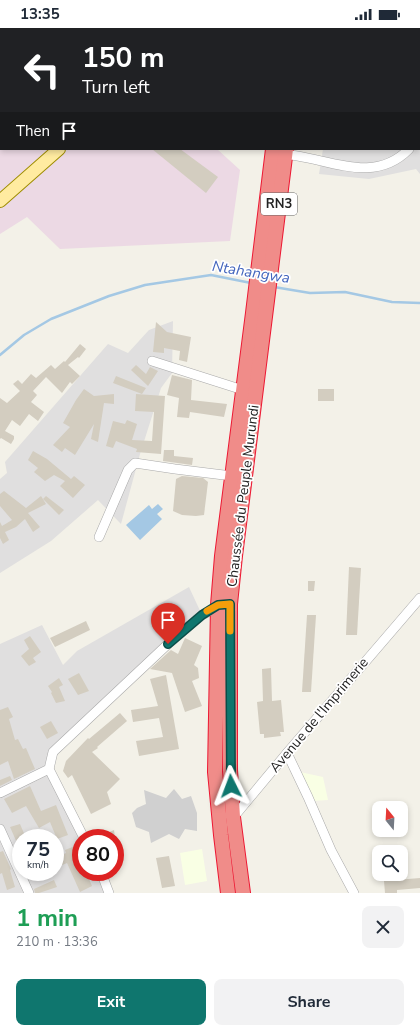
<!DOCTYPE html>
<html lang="en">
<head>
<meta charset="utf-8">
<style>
	body { margin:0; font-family:"Nunito Sans",sans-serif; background:#f2f2f3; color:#1f2937; height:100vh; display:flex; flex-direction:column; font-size:15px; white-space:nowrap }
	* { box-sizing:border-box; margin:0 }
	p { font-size:13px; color:#747a83 }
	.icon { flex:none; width:22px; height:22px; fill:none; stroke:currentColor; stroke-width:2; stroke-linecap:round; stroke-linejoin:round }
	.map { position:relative; height:865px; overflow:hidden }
	.panel { display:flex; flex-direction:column; background:#fff; flex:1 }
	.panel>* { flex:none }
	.top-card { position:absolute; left:0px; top:0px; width:420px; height:122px; box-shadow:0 2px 6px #0003; background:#202124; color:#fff; overflow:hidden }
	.needle { width:26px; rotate:342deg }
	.fabs { position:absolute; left:372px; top:773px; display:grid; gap:8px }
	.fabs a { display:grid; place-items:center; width:36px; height:36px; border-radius:8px; background:#fff; box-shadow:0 2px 6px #0003; font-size:20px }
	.speed { position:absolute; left:12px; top:801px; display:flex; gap:8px; font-size:20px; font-weight:700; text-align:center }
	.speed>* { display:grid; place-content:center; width:52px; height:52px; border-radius:50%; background:#fff; box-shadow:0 2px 6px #0003; line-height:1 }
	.speed small { font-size:10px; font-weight:400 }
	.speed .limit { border:6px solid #d22; background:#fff; color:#111 }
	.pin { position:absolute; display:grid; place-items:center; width:34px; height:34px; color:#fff; margin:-41px -17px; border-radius:50% 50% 50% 0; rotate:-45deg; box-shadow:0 0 4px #0007 }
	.pin .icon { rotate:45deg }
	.me { position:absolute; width:44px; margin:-22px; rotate:357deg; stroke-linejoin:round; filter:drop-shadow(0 0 3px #0008) }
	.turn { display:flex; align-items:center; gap:14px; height:84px; padding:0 16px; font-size:18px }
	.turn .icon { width:52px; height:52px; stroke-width:2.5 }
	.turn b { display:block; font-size:28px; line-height:34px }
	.then { display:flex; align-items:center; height:38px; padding:0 16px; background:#0003; gap:8px; font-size:15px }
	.round { display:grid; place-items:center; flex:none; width:42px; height:42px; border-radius:8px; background:#f2f2f3 }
	.summary { display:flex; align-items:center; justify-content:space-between; height:68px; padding:0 16px }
	h1 { font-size:24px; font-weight:700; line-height:30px; color:#1e9e55 }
	.cta { display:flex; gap:8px; margin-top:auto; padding:8px 16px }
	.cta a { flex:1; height:46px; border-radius:8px; background:#0f766e; color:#fff; font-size:16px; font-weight:700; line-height:46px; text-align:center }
	.cta a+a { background:#f2f2f3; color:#1f2937 }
	.status { display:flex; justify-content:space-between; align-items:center; height:28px; padding:0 20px; background:#fff; direction:ltr }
	.status svg { height:11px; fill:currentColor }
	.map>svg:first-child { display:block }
	.residential { fill:#e0dfdf; fill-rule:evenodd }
	.industrial { fill:#ecd9e4 }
	.education { fill:#f9ffe4 }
	.religious { fill:#d0d0d0 }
	.water { fill:#a4c8e4 }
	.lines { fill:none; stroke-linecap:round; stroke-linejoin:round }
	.stream { stroke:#a4c8e4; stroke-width:2.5 }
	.building { fill:#d3cdc0 }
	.minor-casing { stroke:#a9a9a9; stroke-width:10 }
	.major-casing { stroke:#9f8d00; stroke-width:14 }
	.highway-casing { stroke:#ed1833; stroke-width:16 }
	.minor { stroke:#fff; stroke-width:9 }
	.major { stroke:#ffeba0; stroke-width:12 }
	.highway { stroke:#f08c89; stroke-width:14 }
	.route-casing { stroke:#0a4d48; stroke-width:10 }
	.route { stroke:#0f766e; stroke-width:7 }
	.slow { stroke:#f59e0b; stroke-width:7 }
	.labels { text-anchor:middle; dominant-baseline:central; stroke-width:3.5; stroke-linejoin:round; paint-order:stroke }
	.shield { fill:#fff; stroke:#646464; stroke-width:1 }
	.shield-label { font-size:13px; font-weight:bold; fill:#222 }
	.street-label { font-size:14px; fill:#222; stroke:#fff }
	.water-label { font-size:15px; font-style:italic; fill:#4365bd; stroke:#fff }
</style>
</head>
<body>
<div class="status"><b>13:35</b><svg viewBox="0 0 49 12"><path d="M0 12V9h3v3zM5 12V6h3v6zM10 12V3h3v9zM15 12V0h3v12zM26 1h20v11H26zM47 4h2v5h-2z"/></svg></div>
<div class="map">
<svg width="420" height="865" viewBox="0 0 420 865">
	<rect width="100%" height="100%" fill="#f3f1e8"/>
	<!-- residential -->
	<g class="residential">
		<path d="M346,0H420V146L416,141L369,151L319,146L323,121H419V1H346Z"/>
		<path d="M173,293L172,345L161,360L140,426L121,496L98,472L51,513L0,545V451L7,445L5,434L108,316L128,325L149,302Z"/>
		<path d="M189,559L202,587L53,724L49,741L81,810V844H101L109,865H0V616L42,597L63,637L77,623ZM21,810H55V844H21Z"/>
	</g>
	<!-- industrial -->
	<g class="industrial">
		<path d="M0,0L9,1H1V121H52L0,170Z"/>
		<path d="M68,121H217L240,142L230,213L60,221L27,189L0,206V175Z"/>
	</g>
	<!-- education -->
	<g class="education">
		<path d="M300,744L323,749L328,772L312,773Z"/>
		<path d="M202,821L207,853L185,857L180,825Z"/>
	</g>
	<!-- religious -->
	<path class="religious" d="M174,761L182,771L191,768L197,785V803L185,801L179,811L169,806L151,815L149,804L136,799L132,785L137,780L146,776L144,762L166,770Z"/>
	<!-- water -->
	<path class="water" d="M158,476L163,481L157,486L162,491L140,512L126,497L149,477L152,481Z"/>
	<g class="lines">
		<!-- stream -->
		<g class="stream">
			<path d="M274,259L310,265L345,264L392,274L420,275"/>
			<path d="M0,327L24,307L51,291L109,268L145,257L211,247L251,255"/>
		</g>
	</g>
	<!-- building -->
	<g class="building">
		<path d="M152,121H180L218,149L206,165Z"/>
		<path d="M156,294L167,304L191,309L187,334L179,332L180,323L164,320V325L153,324Z"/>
		<path d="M80,316L86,321L79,330L78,329L68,337L80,348L72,356L70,354L62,365L46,349L33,363L37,367L31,374L44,384L38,393L29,386L20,398L12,392L5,403L14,408V411L11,416L1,410L0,411V370L7,375L20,363L13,356L18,352L22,356L31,346L36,350L51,337L55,341L64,333L65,334Z"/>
		<path d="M136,337L146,346L150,339L158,343L148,358L131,342Z"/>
		<path d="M172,347L192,352L191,372L227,376L224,389L190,384L189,390L177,389L179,370L167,367Z"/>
		<path d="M116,348L146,360L142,366L113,355Z"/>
		<path d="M84,361L94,368L114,366V376L104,375L98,414L91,411L94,396L75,427L65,420L62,424L53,417L70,399L63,395L76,372Z"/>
		<rect x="318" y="361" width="16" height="12"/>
		<path d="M136,366L165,368L161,426L136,424L137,421L116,413L113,420L106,418L113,393L125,396L127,392L137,396L132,412L152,413L154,384L135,383Z"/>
		<path d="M164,422H174V428L193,430L192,437L163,433Z"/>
		<path d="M33,423L47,431L71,451L74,448L85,457L73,470L60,458L65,453L54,447L45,453L34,444L38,440L28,432Z"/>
		<path d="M182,448L203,450L208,454L204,487L196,488L182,487L173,483L176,451Z"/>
		<path d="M4,463L26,480L41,468L46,476L28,485L40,499L33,504L25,491L16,499L5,504L9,512L3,516L0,510V494L2,498L12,492L0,478V466Z"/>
		<path d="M46,468L64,482L59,487L43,471Z"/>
		<path d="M349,539L361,540L357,607H346Z"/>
		<path d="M308,553H315L314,563H308Z"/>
		<path d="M307,587H316L311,664H302Z"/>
		<path d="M86,593L90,602L55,619L50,610Z"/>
		<path d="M30,608L41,624L33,630L36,634L29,638L21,628L29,621L24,612Z"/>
		<path d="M185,610L202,618L194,637L198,640L199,650L192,653L202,678L185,684L172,645L150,641L171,622L178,626Z"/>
		<path d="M271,640L272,673L281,672L284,704H280L281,708L264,710V706H260L257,674L263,673L262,641Z"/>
		<path d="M79,645L89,663L78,667L68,651Z"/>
		<path d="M166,647L179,721L139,728L136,713L163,709L159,690L133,694L131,682L158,678L150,651Z"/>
		<path d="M59,650L63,657L59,659L65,673L56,675L51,665L52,664L48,658Z"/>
		<path d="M8,679L13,689L9,691L15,712L18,711L23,721L26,720L35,741L14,751L8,733L0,737V682Z"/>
		<path d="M120,685L127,693L97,719L98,720L92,724L120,751L107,764L111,776L91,786L72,747L68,750L63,743L66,733L88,710L89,711Z"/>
		<path d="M51,693L58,705L47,711L40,699Z"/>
		<path d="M10,748L12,752L0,758V752Z"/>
		<path d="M30,758L41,783L56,777L68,807L57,811L50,794L39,800L26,778L12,785L4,771Z"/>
		<path d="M20,796L26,810H21V824L10,799Z"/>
		<path d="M114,802L115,810H95Z"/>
		<path d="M75,818L81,833V844H86L92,858L80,864L67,835L55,840V830L66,825L65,822Z"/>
		<path d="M3,823L11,841L10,842L15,859L7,862L2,845L0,846V824Z"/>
		<path d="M169,828L175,858L162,860L156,830Z"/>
		<path d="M420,850V860L397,862V865H385L384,853Z"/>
		<path d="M54,852L57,859L39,865H35L34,861Z"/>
	</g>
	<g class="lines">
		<!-- minor casing -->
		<g class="minor-casing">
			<g id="minor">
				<path d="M140,0L141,1"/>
				<path d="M226,0L227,1"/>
				<path d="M419,111L420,110"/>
				<path d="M281,126C325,128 372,159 409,121"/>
				<path d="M152,333L243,362"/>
				<path d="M99,509L128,442L135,435L175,441L232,448"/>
				<path d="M287,725L308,769L331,822L354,865"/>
				<path d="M49,741L84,810"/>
				<path d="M0,765L49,741L53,724L168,616L202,587L221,577"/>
				<path d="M232,791L287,725L420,570"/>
				<path d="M0,801L29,865"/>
				<path d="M101,844L109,865"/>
			</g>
		</g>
		<!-- major casing -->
		<g class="major-casing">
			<g id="major">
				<path d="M200,1L201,0"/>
				<path d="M0,173L59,121"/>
			</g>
		</g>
		<!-- highway casing -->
		<g class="highway-casing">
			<g id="highway">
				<path d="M287,1V0"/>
				<path d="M303,1L304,0"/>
				<path d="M228,865L221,807L215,744L218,577L222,528L253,285L273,121"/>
				<path d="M243,865L233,789L230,742V576L235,528L286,121"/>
			</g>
		</g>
		<!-- minor -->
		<use href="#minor" class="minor"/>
		<!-- major -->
		<use href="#major" class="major"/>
		<!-- highway -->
		<use href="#highway" class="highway"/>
	</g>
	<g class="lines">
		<!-- route casing -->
		<g class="route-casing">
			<path id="route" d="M168,616L202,587L218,577L230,576L231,758"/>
		</g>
		<!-- route -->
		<use href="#route" class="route"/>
		<!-- slow -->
		<path class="slow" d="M207,583L218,577L230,576V603"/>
	</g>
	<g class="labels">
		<!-- shield labels -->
		<rect class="shield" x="261" y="165" width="36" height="22" rx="3"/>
		<g class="shield-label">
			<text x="279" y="176">RN3</text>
		</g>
		<!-- street labels -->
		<g class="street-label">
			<text transform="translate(243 468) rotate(-83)">Chaussée du Peuple Murundi</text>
			<text transform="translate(319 687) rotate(-50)">Avenue de l'Imprimerie</text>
		</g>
		<!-- water labels -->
		<g class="water-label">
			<text transform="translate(251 244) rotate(9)">Ntahangwa</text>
		</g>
	</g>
</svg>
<div class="fabs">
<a><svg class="needle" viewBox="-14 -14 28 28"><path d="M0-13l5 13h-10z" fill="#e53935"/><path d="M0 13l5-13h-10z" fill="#747a83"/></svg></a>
<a><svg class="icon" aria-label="search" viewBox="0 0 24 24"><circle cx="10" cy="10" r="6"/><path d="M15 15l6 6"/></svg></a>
</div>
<div class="speed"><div>75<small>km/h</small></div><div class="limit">80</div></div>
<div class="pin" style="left:168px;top:616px;background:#d93025"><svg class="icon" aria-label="arrive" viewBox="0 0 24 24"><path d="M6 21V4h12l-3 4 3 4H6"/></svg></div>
<svg class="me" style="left:231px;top:758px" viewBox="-20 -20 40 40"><path d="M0-17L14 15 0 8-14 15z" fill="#0f766e" stroke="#fff" stroke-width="4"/></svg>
<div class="top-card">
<div class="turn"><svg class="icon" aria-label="left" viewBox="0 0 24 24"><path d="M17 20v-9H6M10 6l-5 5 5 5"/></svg><div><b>150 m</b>Turn left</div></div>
<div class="then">Then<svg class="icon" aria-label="arrive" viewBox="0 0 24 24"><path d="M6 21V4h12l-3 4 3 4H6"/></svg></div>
</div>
</div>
<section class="panel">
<div class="summary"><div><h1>1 min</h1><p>210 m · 13:36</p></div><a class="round"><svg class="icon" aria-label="close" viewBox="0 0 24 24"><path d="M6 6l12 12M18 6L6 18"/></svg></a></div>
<div class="cta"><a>Exit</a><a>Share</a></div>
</section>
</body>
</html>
